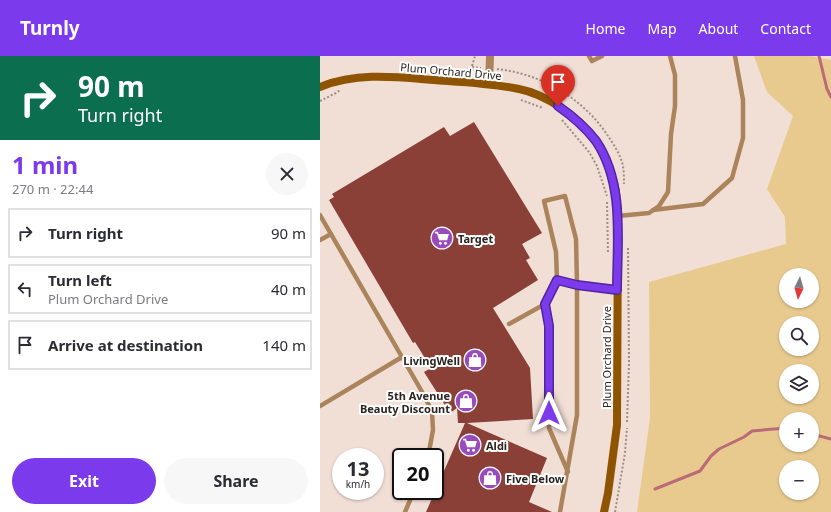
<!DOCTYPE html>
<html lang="en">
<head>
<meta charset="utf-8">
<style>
	body { margin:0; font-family:"Noto Sans",sans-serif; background:#f7f7f7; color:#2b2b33; height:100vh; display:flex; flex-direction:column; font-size:15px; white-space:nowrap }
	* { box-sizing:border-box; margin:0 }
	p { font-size:13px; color:#7c7c81 }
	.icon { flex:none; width:22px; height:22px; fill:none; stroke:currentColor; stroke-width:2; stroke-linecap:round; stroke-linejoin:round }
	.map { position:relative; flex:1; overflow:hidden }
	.details { display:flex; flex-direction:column; background:#fff; width:320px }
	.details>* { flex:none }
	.banner { background:#0b6e4f; color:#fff; overflow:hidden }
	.needle { width:26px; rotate:185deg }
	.controls { position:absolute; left:459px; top:212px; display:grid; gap:8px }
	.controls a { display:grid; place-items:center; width:40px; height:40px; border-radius:50%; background:#fff; box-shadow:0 1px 3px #0004; font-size:20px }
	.speed { position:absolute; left:12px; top:392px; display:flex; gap:8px; font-size:20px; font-weight:700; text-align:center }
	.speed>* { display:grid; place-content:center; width:52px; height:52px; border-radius:50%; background:#fff; box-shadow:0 1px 3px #0004; line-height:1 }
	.speed small { font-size:10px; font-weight:400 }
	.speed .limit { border:2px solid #111; border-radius:6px; background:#fff; color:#111 }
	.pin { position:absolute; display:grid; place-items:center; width:34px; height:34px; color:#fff; margin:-41px -17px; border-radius:50% 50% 50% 0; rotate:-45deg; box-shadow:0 0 4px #0007 }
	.pin .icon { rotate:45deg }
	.me { position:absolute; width:44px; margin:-22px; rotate:0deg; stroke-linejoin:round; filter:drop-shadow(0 0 3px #0008) }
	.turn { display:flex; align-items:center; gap:14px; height:84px; padding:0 12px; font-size:18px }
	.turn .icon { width:52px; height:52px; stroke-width:2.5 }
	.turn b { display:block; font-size:28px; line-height:34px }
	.round { display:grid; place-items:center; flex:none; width:42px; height:42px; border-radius:21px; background:#f7f7f7 }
	.headline { display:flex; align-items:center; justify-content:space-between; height:68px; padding:0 12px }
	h1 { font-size:24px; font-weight:700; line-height:30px; color:#7c3aed }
	.primary-button { display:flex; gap:8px; margin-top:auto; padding:8px 12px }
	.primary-button a { flex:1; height:46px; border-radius:24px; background:#7c3aed; color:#fff; font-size:16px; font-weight:700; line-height:46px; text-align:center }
	.primary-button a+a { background:#f7f7f7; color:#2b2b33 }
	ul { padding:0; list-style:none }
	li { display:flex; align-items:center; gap:12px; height:50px; margin:0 8px 6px; padding:0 4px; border:2px solid #e1e1e2; border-radius:0px }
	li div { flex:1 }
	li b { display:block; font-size:15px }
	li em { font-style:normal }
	header { display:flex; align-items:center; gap:24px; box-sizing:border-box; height:56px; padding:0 20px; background:#7c3aed; color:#fff }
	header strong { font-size:19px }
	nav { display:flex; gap:22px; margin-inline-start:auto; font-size:14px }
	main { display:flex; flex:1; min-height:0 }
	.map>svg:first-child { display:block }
	.green { fill:#e8ca8e; fill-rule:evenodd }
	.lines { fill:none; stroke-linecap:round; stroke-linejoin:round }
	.stream { stroke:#bb6a77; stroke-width:3 }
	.building { fill:#8b4037 }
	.path { stroke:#9c8e87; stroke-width:2; stroke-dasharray:2 2; stroke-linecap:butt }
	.lane { stroke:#ab845c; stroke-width:4.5 }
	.street { stroke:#ab845c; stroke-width:8 }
	.secondary { stroke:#8e5401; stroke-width:8 }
	.route-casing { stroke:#51269a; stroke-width:10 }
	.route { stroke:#7c3aed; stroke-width:7 }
	.labels { text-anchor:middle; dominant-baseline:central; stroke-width:4; stroke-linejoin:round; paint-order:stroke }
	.street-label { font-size:11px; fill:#2b2420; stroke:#fff }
	.poi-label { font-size:11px; font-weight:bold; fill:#2b2420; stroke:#fff; text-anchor:start }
</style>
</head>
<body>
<header>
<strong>Turnly</strong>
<nav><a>Home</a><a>Map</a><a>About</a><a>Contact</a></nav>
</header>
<main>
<section class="details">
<div class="banner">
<div class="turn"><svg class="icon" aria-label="right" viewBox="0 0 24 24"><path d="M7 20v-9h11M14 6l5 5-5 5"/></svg><div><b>90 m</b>Turn right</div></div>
</div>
<div class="headline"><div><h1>1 min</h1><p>270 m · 22:44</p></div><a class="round"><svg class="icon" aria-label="close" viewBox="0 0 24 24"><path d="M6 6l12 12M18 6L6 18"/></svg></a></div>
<ul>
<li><svg class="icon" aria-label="right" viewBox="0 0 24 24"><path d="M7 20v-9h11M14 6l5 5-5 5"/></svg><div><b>Turn right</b></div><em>90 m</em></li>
<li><svg class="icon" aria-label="left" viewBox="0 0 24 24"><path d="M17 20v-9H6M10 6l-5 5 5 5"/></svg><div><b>Turn left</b><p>Plum Orchard Drive</p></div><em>40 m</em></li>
<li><svg class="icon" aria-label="arrive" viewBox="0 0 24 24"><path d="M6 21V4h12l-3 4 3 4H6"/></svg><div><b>Arrive at destination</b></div><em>140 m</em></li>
</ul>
<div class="primary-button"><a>Exit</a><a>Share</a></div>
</section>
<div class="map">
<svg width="511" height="456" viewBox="0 0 511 456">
	<rect width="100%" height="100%" fill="#f1ded5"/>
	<!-- green -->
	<path class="green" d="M434,0H491L511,4V456H317L330,362L329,226L466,188L465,161L447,133L473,60L447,36ZM466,219H492V245H466ZM466,267H492V293H466ZM466,315H492V341H466ZM466,363H492V389H466ZM466,411H492V437H466Z"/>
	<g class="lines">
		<!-- stream -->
		<g class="stream">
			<path d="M499,0L507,33L511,41"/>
			<path d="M492,378L511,383"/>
			<path d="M335,433L380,415L391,400L399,393L424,381L432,375L466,372"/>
		</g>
	</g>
	<!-- building -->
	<path class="building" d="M154,66L222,177L202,188L210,202L206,204L218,224L173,252L210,312L213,363L147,367L227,402L209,446L232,456H106L145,367H138L137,352L130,357L104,316L111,312L95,286L93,287L9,144L14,141L12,138L124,71L130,80Z"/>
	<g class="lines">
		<!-- path -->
		<g class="path">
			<path d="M152,10L155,0"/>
			<path d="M152,11L161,12"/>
			<path d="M177,13C221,18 261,41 286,77C292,86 299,96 302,106C304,113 304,121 304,128"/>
			<path d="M201,44L223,52"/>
			<path d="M0,45L16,37L20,34"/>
			<path d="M242,64L269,96L277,110L287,140"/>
			<path d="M287,146L288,198"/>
			<path d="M307,366L309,307L308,192"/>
			<path d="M295,456L305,397L307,372"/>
		</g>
		<!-- lane -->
		<g class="lane">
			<path d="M269,0L272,5L282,0"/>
			<path d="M333,154L383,148L412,122L423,82V44L415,0"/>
			<path d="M0,159L101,334L112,355L113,374L108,401"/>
			<path d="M298,160L329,157L339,150L348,136L351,78L355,50V19L350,0"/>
			<path d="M0,184L11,178"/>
			<path d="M225,248L229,270V372L248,416"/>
			<path d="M189,268L225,248L237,224"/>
			<path d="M0,350L82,301"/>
			<path d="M85,456L94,435"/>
			<path d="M240,456L257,359V229L256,183L245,140L224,145L236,196L237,224L257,229L297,234"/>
		</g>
		<!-- street -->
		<path class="street" d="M169,28L170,0"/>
		<!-- secondary -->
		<path class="secondary" d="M0,31C37,16 76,21 114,24C143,26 171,27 199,33C226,38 260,62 276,85C284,97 290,113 294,127C297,137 297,149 298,160L297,369L288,437L284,456"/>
	</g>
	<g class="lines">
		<!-- route casing -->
		<g class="route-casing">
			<path id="route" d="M229,357V270L225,248L237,224L257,229L297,234C297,185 305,128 276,85C266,72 251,59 238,50"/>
		</g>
		<!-- route -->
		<use href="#route" class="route"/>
	</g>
	<!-- icons -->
	<defs>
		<g id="supermarket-disc" transform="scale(1.15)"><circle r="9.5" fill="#9a4bbb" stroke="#fff"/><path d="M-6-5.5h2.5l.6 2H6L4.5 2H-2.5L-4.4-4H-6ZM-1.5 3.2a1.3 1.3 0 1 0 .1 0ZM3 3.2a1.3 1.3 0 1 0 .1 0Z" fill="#fff"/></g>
		<g id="shop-disc" transform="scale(1.15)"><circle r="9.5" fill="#9a4bbb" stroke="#fff"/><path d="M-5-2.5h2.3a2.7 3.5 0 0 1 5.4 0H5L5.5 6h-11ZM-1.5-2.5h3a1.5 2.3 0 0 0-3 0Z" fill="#fff"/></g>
	</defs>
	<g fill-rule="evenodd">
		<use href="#supermarket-disc" x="122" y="182"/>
		<use href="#shop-disc" x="155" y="304"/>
		<use href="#shop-disc" x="146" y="345"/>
		<use href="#supermarket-disc" x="150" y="389"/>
		<use href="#shop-disc" x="170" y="422"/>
	</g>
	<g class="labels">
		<!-- street labels -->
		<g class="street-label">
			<text transform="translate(131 15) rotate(5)">Plum Orchard Drive</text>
			<text transform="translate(286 301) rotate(-90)">Plum Orchard Drive</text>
		</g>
		<!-- poi labels -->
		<g class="poi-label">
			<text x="138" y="182">Target</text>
			<text x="140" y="304" text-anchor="end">LivingWell</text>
			<text x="130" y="339" text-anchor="end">5th Avenue<tspan x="130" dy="13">Beauty Discount</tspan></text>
			<text x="166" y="389">Aldi</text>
			<text x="186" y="422">Five Below</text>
		</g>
	</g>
</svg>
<div class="controls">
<a><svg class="needle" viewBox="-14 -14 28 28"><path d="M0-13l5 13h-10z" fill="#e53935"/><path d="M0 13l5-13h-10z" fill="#7c7c81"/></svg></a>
<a><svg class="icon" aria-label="search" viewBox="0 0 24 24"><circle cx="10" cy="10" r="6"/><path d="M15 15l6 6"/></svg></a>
<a><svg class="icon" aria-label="layers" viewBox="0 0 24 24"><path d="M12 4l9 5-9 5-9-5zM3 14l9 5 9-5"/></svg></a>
<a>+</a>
<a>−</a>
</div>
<div class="speed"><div>13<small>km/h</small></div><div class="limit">20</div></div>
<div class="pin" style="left:238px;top:50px;background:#d93025"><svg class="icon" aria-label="arrive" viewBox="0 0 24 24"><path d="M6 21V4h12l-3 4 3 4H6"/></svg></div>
<svg class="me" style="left:229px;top:357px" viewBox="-20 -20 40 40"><path d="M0-17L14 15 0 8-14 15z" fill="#7c3aed" stroke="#fff" stroke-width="4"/></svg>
</div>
</main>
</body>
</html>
